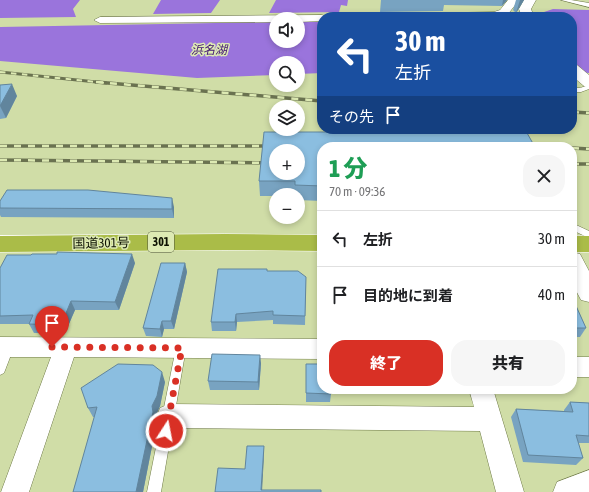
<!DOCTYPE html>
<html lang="ja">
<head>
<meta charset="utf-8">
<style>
	body { margin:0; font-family:"Asap Condensed","Noto Sans JP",sans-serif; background:#f6f6f6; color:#202124; height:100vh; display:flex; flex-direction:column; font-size:15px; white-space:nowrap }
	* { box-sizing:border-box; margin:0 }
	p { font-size:13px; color:#757577 }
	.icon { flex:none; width:22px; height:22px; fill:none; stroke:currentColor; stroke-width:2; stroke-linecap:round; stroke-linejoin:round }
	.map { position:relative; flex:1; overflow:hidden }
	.sheet { position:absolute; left:317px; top:142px; width:260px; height:252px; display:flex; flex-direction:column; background:#fff; border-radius:16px; box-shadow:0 2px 6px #0003 }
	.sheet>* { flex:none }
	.banner { position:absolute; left:317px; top:12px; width:260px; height:122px; border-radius:16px; box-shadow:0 2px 6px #0003; background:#1a4fa0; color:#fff; overflow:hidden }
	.controls { position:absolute; left:269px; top:12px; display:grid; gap:8px }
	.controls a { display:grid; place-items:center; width:36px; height:36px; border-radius:50%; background:#fff; box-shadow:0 2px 6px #0003; font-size:20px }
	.pin { position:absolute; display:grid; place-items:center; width:34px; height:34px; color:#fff; margin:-41px -17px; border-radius:50% 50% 50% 0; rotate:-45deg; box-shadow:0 0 4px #0007 }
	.pin .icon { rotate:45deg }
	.me { position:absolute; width:44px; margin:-22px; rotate:11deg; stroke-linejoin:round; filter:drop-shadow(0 0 3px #0008) }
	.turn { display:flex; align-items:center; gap:14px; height:84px; padding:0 12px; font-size:18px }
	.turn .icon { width:52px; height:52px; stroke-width:2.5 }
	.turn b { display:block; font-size:28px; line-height:34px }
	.then { display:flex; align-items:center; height:38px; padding:0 12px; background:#0003; gap:8px; font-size:15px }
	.round { display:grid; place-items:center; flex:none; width:42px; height:42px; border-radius:16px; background:#f6f6f6 }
	.headline { display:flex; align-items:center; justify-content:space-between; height:68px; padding:0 12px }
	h1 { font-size:24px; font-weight:800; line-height:30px; color:#1e9e55 }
	.primary-button { display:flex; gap:8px; margin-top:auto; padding:8px 12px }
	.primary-button a { flex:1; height:46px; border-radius:16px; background:#d93025; color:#fff; font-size:16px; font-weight:800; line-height:46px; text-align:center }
	.primary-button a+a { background:#f6f6f6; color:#202124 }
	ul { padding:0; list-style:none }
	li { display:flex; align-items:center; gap:12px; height:56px; padding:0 12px; border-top:1px solid #e0e0e0 }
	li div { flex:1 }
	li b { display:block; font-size:15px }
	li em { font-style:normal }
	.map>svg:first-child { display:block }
	.water { fill:#9a74dc }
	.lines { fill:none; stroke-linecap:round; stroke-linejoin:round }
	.service-casing { stroke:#6f7a48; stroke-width:1 }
	.minor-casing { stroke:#6f7a48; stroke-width:1 }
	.tertiary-casing { stroke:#6f7a48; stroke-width:1 }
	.trunk-casing { stroke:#fff; stroke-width:1 }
	.service { fill:#fff; fill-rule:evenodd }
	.minor { fill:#fff; fill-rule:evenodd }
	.tertiary { fill:#fff; fill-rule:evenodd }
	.trunk { fill:#aabc48; fill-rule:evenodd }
	.rail-far1-casing { stroke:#6a7250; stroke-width:3 }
	.rail-casing { stroke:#6a7250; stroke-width:3.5 }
	.rail-far1 { stroke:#ddeab3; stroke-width:2; stroke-dasharray:5.5; stroke-linecap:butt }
	.rail { stroke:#ddeab3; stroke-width:2.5; stroke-dasharray:7; stroke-linecap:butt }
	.wall { fill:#78a3c1 }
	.shaded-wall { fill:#61859d }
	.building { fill:#8bbee0; stroke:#61859d; fill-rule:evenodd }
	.route { stroke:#d93025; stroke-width:7; stroke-dasharray:0 12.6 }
	.labels { text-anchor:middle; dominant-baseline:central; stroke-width:3; stroke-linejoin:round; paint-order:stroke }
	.far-water-label { font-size:12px; font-style:italic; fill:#3e1170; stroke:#ddeab3 }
	.shield { fill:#ddeab3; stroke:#4b5136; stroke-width:1 }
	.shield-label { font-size:12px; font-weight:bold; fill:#0c1000 }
	.street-label { font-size:13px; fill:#0c1000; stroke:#ddeab3 }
</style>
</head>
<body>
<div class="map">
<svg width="589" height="492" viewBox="0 0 589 492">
	<rect width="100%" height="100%" fill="#d0dda7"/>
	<!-- water -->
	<g class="water">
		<path d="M0,0H80L73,9L76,17L0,18Z"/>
		<path d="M161,0H220L211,13L153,14Z"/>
		<path d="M276,0H348L347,6L341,5L339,12L269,13Z"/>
		<path d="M553,9L589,10V73L572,72V17H509L538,14Z"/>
		<path d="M276,22V41H298V22H322V73L298,74V63H276V75L197,78L0,61V27Z"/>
	</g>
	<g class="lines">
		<!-- service casing -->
		<g class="service-casing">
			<g id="service">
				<path d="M561,0H571L589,3V7Z"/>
				<path d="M589,85V89L581,92H572V88H580Z"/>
				<path d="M572,223L589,231V238L572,230Z"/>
				<path d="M9,342L13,344L14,347L4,373L0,375V356L5,344Z"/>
				<path d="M181,343L185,345L186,348L161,492H147L176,348L177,345Z"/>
			</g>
		</g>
		<!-- minor casing -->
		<g class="minor-casing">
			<g id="minor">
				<path d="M508,0H519L508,14L500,17H385L390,14L494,12L500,10Z"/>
				<path d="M322,15L327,17H322V21L298,22V19H276V22L100,23L94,20L100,17Z"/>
				<path d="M0,337L322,339V359L74,357L29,492H1L51,357H0Z"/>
				<rect x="572" y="357" width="17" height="20"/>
				<path d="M469,389H493L524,492H496L480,431L169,428L160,424L157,416L160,408L169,404L474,407Z"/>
				<path d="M589,470V492H553L557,482Z"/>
			</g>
		</g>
		<!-- tertiary casing -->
		<g class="tertiary-casing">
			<g id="tertiary">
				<path d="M524,0H536L531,9L534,17H522L519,9Z"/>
				<path d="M572,64L577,65L589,75V88L584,86L572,76Z"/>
				<path d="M572,252L580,254L589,271V302L581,300L572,283Z"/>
			</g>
		</g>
		<!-- trunk casing -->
		<g class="trunk-casing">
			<g id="trunk">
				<path d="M225,234L322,235V251L225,250L0,252V236Z"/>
				<rect x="572" y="236" width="17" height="16"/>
			</g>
		</g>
		<!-- service -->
		<use href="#service" class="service"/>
		<!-- minor -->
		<use href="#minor" class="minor"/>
		<!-- tertiary -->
		<use href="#tertiary" class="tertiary"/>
		<!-- trunk -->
		<use href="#trunk" class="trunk"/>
		<!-- rail-far1 casing -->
		<g class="rail-far1-casing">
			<path id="rail-far1" d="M0,72L106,83"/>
		</g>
		<!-- rail casing -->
		<g class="rail-casing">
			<g id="rail">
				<path d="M96,82L322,101"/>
				<path d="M572,112L589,113"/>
				<path d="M0,146H274"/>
				<path d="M572,148L589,149"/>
				<path d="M0,160L276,163"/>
				<path d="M572,164H589"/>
			</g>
		</g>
		<!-- rail-far1 -->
		<use href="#rail-far1" class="rail-far1"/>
		<!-- rail -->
		<use href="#rail" class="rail"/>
	</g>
	<!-- wall -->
	<g class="wall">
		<path d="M381,0H507L502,6L444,5L443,11L380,12Z"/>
		<path d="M516,0H524L516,13L513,10Z"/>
		<path d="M0,85L17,96L6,118L0,119Z"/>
		<path d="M332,129H439L322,147V201L298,200V195H276V196H260L259,181L331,132Z"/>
		<path d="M0,201L174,207V218L1,217L0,215Z"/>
		<path d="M135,263L119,310H75L65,333H34L29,324H0V268Z"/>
		<path d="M185,263L187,272L174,329H164L162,337L146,336L143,328Z"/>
		<path d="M267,271L306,277L305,325L273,324V320L237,322L236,331H212L211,322Z"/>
		<path d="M572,297L586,328L580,337H572Z"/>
		<path d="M261,363L259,390H210L208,381Z"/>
		<path d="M306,364L331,394L330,402H306Z"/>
		<path d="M165,382L160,406L156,415L157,421L143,492H73L95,417H93L88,408Z"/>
		<path d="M570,402L589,403V443H578L583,458L576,465L523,462L511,417L516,409L564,411V410Z"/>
	</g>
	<!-- shaded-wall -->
	<g class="shaded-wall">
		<path d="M503,0H507L502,6Z"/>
		<path d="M520,0H524L516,13Z"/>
		<path d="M12,84L17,96L6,118L0,106Z"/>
		<path d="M172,198L174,207V218L172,209Z"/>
		<path d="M132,254L135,263L119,310L115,302Z"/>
		<path d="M185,263L187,272L174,329L171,321Z"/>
		<path d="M71,301L75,310L65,333L61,325Z"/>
		<path d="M236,314L237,322L236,331L235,322Z"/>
		<path d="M162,321L164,329L162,337L160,329Z"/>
		<path d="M260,355L261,363L259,390L258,382Z"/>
		<path d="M162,372L165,382L160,406L156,415L157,421L143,492H136L152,406Z"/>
		<path d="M264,446V455L262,492L261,490Z"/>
	</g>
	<!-- building -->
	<g class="building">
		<path d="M12,84L0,106V85Z"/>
		<path d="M332,129H524L526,133H527L535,147H322V186L295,185V181H259L264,132H332ZM276,151H298V173H276Z"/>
		<path d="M7,190H88L172,198V209L0,208V201Z"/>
		<path d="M57,252L132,254L115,302L71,301L61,325L29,324L33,315L0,316V268L7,255H31L32,254H57Z"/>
		<path d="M161,263H185L171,321H162L160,329L143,328Z"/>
		<path d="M218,269H267V271H298L306,277L305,316L273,315V311L236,314L235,322H211Z"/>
		<path d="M572,297L586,328H572Z"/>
		<path d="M212,354L260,355L258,382L208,381Z"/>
		<path d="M118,364L153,365L162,372L157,396L152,406L153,412L136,492H73L97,407L88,408L81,388Z"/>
		<path d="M306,364H322V389H331V394L306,393Z"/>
		<path d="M570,402L589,403V436L576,435L583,458L528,455L516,409L573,412Z"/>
		<path d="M247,446H264L261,490H321V492H215L218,468L245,469Z"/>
	</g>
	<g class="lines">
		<!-- route -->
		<path class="route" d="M52,347L182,348L166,431"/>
	</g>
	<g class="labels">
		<!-- far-water labels -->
		<g class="far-water-label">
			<text x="209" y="50">浜名湖</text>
		</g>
		<!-- shield labels -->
		<rect class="shield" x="148" y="232" width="26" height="20" rx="3"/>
		<g class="shield-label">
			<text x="161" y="242">301</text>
		</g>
		<!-- street labels -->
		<g class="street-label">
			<text transform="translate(101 243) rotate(-1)">国道301号</text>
		</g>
	</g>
</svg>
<div class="controls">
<a><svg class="icon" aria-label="sound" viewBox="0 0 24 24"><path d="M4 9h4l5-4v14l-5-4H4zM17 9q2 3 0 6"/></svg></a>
<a><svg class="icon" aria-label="search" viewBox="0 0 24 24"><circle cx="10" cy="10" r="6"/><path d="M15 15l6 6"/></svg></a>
<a><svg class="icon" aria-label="layers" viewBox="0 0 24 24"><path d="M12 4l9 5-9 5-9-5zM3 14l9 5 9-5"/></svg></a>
<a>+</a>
<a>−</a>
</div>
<div class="pin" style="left:52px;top:347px;background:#d93025"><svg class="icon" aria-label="arrive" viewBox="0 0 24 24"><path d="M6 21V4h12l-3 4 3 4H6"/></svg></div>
<svg class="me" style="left:166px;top:431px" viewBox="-20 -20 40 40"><circle r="17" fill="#d93025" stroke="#fff" stroke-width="3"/><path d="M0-11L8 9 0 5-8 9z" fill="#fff"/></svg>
<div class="banner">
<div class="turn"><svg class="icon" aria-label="left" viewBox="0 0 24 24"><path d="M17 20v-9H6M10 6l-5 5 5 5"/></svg><div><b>30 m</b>左折</div></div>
<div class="then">その先<svg class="icon" aria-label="arrive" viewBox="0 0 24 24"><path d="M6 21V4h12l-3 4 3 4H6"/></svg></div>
</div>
<section class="sheet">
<div class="headline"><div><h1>1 分</h1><p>70 m · 09:36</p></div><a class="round"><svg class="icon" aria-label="close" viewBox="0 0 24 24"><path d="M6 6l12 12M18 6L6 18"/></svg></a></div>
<ul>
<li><svg class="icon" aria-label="left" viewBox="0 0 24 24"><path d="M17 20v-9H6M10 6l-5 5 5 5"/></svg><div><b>左折</b></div><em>30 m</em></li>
<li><svg class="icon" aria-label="arrive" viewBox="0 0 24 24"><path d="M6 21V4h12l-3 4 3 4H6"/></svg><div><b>目的地に到着</b></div><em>40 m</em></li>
</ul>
<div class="primary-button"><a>終了</a><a>共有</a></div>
</section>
</div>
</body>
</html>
